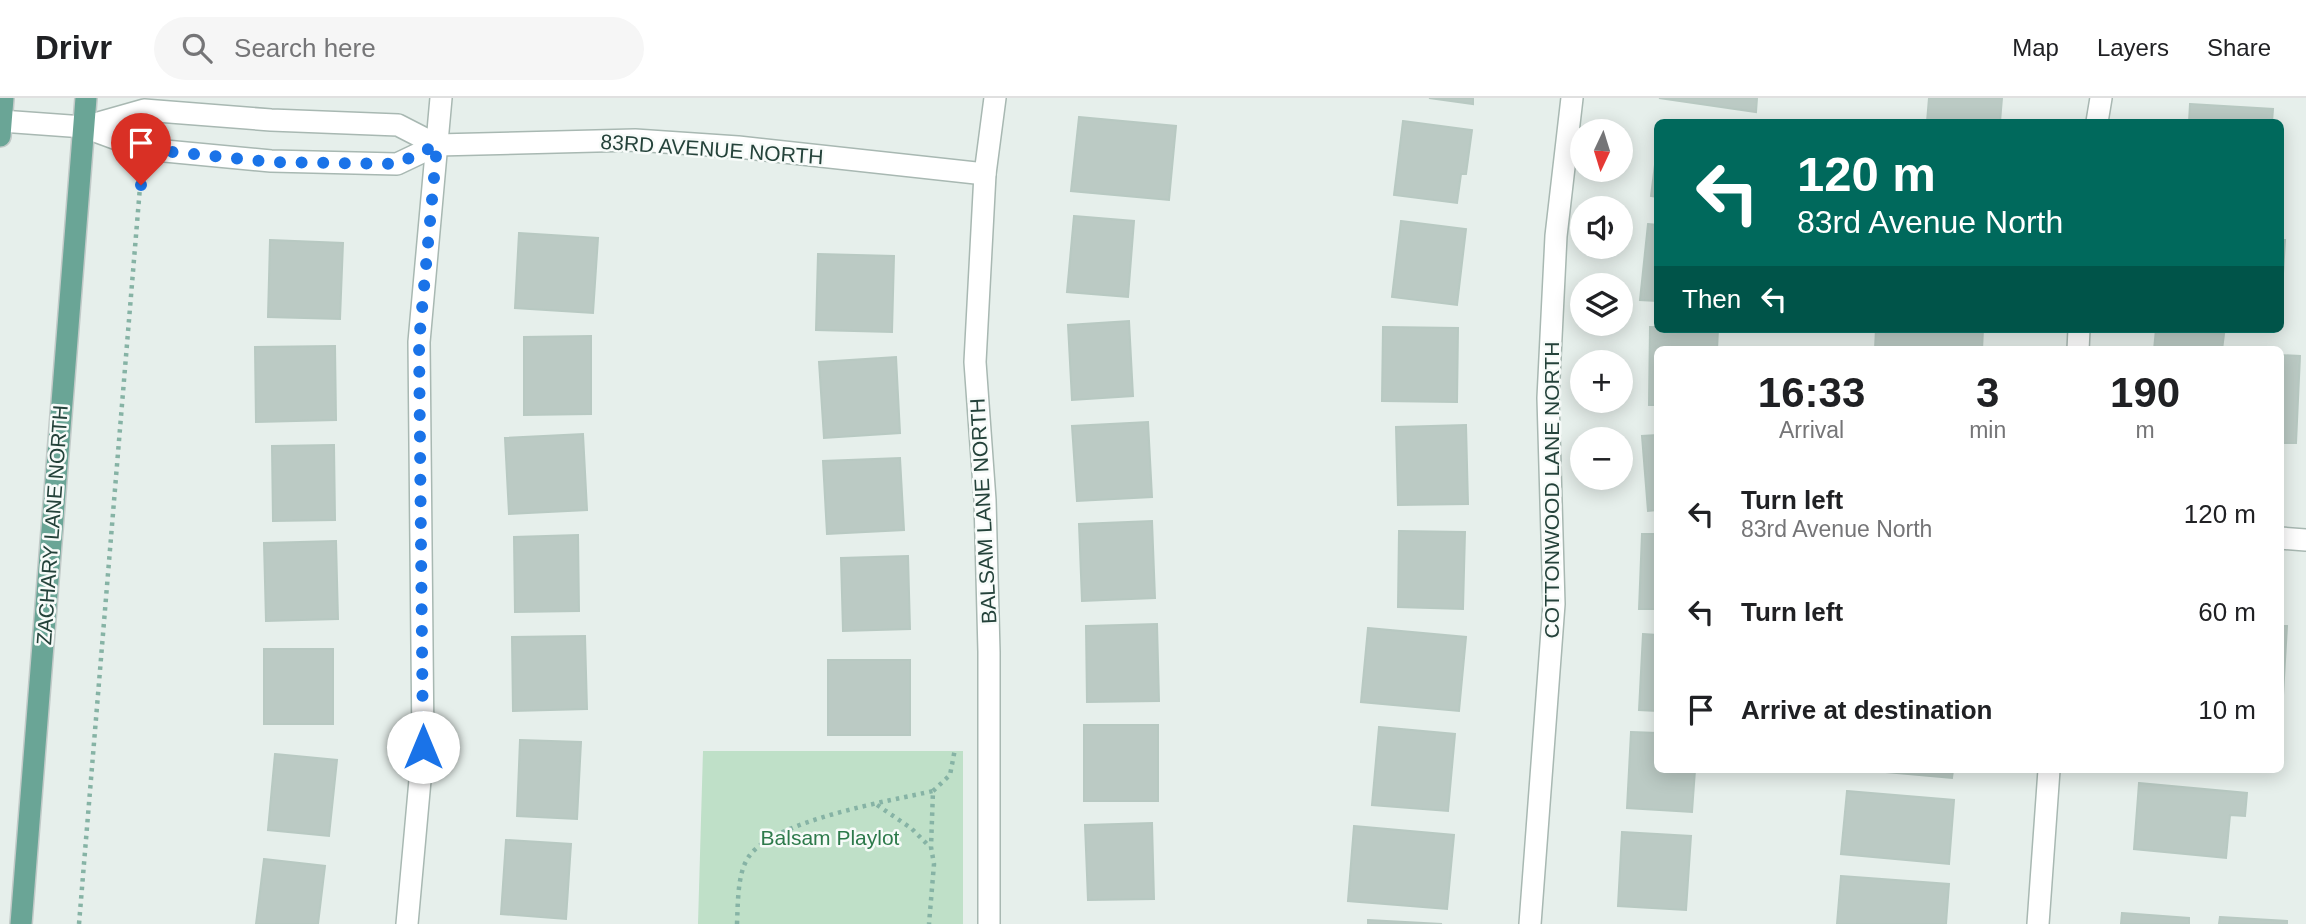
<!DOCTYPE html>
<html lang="en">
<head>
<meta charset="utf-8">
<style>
	body { margin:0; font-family:Helvetica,sans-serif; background:#f6f6f6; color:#202124; height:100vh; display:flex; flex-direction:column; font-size:26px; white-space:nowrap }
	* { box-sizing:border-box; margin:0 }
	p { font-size:23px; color:#757577 }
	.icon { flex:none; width:38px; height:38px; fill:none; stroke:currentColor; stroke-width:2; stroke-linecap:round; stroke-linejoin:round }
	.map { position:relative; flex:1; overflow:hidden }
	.drawer { position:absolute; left:1654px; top:248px; width:630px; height:427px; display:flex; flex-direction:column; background:#fff; border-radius:10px; box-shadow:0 4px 18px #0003 }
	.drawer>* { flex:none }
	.guide { position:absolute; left:1654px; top:21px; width:630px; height:214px; border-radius:10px; box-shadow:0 4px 18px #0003; background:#00695c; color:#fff; overflow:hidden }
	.needle { width:46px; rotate:184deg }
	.buttons { position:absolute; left:1570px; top:21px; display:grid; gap:14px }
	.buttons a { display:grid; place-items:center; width:63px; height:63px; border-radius:50%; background:#fff; box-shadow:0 4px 18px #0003; font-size:35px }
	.pin { position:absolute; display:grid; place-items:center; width:60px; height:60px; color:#fff; margin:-72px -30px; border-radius:50% 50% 50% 0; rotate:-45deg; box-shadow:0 0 7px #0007 }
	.pin .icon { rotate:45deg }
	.me { position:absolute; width:77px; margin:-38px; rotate:0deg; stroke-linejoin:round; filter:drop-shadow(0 0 5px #0008) }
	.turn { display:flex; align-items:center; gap:24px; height:147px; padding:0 28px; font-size:32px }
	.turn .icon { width:91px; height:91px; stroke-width:2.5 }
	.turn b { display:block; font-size:49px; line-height:60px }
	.then { display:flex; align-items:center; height:66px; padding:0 28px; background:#0003; gap:14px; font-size:26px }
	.eta { display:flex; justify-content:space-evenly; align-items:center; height:119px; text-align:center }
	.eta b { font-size:42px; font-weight:600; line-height:49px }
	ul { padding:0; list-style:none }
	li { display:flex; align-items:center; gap:21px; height:98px; padding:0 28px }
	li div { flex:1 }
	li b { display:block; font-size:26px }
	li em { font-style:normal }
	header { display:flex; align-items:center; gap:42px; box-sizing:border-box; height:98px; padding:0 35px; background:#fff; border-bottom:2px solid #e0e0e0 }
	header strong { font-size:33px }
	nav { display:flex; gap:38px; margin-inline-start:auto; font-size:24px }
	.search { width:490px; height:63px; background:#f6f6f6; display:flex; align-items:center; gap:18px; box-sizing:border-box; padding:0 24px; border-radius:38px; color:#757577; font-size:26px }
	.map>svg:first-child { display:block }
	.green { fill:#bfe0c8 }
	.building { fill:#bbcac4; stroke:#b8c9c2; stroke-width:2 }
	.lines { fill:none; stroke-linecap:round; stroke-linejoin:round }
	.minor-casing { stroke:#a8b8b2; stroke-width:24 }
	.major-casing { stroke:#c2cac8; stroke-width:24 }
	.path { stroke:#86b3a5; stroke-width:4.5; stroke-dasharray:3.5 5; stroke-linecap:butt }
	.minor { stroke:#fff; stroke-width:21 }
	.major { stroke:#6aa596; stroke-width:21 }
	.route { stroke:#1a73e8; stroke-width:12; stroke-dasharray:0 21.6 }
	.labels { text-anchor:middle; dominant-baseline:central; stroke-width:5; stroke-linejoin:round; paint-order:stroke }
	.street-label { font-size:21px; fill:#24423a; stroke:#f7fbf9 }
	.park-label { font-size:21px; fill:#2d7a4b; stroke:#f7fbf9 }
</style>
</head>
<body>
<header>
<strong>Drivr</strong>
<div class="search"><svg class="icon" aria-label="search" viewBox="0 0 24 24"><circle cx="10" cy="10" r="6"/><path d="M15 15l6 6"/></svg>Search here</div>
<nav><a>Map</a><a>Layers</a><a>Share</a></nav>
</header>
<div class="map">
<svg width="2306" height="826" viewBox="0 0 2306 826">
	<rect width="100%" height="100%" fill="#e6efeb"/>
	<!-- green -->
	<path class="green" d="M703,653H963V826H698Z"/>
	<!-- building -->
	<g class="building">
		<path d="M1429,0H1473V6Z"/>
		<path d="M1659,0H1757L1756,14Z"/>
		<path d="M1929,0H2002L2000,24H1927Z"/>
		<path d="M2190,6L2273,11L2272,24H2189Z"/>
		<path d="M1079,19L1176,28L1169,102L1071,93Z"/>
		<path d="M1403,23L1472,32L1466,76H1461L1457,105L1394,97Z"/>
		<path d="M1657,51V99L1651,98Z"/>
		<path d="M1074,118L1134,123L1128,199L1067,194Z"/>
		<path d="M1401,123L1466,131L1457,207L1392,199Z"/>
		<path d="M1648,126L1657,127V203L1640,202Z"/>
		<path d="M519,135L598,140L593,215L515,210Z"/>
		<path d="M270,142L343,145L340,221L268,219Z"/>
		<path d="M2280,142H2285L2282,192H2280Z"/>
		<path d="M818,156L894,158L892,234L816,232Z"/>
		<path d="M1129,223L1133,298L1072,302L1068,227Z"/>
		<path d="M1383,229L1458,230L1457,304L1382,303Z"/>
		<path d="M1650,229L1718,231L1717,252H1657V307H1649Z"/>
		<path d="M1876,231H1983L1982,252L1875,251Z"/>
		<path d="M2156,231L2224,236L2222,252H2154Z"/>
		<path d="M591,238V316L524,317V239Z"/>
		<path d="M335,248L336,322L256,324L255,249Z"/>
		<path d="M2280,257L2300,258L2296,345H2280Z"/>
		<path d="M896,259L900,335L824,340L819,264Z"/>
		<path d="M1148,324L1152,399L1077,403L1072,328Z"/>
		<path d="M1466,327L1468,406L1398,407L1396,329Z"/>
		<path d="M583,336L587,412L509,416L505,340Z"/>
		<path d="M1657,337V412L1648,413L1642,338Z"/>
		<path d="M334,347L335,422L273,423L272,348Z"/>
		<path d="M900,360L904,432L827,436L823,363Z"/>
		<path d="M1152,423L1155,500L1082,503L1079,426Z"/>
		<path d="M1399,433L1465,434L1463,511L1398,509Z"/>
		<path d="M1642,436H1657V511H1639Z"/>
		<path d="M578,437L579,513L515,514L514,439Z"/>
		<path d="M336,443L338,521L266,523L264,445Z"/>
		<path d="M908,458L910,531L843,533L841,460Z"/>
		<path d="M1157,526L1159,603L1087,604L1086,528Z"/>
		<path d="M2280,528H2287L2281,632H2280Z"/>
		<path d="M1368,530L1466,539L1459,613L1361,604Z"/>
		<path d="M1643,536L1657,537V613L1639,612Z"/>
		<path d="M585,538L587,611L513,613L512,539Z"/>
		<rect x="264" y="551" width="69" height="75"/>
		<rect x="828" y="562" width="82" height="75"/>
		<rect x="1084" y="627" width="74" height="76"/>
		<path d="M1379,629L1455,636L1448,713L1372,707Z"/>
		<path d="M1631,634L1657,635V672H1695L1692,714L1627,710Z"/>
		<path d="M520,642L581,644L577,721L517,718Z"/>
		<path d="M275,656L337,662L329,738L268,732Z"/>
		<path d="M1863,672H1953L1952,680Z"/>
		<path d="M2139,685L2247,695L2245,718L2230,717L2226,760L2134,751Z"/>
		<path d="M1847,693L1954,702L1949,766L1841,756Z"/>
		<path d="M1152,725L1154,801L1088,802L1085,727Z"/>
		<path d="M1354,728L1454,737L1447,811L1348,803Z"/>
		<path d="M1622,734L1691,738L1686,812L1618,808Z"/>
		<path d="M506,742L571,746L566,821L501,816Z"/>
		<path d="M264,761L325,768L318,826H256Z"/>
		<path d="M1841,778L1949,786L1946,826H1837Z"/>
		<path d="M2122,815L2189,820V826H2121Z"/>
		<path d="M2220,819L2287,823V826H2219Z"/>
		<path d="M1368,822L1442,826H1368Z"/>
	</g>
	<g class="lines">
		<!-- minor casing -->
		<g class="minor-casing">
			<g id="minor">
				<path d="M1,23L84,29L144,51L271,63L397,66L437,47L398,27L271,22L144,12L84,29"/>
				<path d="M2097,24L2101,0"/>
				<path d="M437,47L635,42L738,49L985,76"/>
				<path d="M2078,252L2079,231"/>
				<path d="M2280,440L2306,442"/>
				<path d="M407,826L423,649L419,244L441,0"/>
				<path d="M989,826V554L985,402L975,264L985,76L995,0"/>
				<path d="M1530,826L1554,506L1548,300L1556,138L1572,0"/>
				<path d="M2038,826L2049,672"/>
			</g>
		</g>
		<!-- major casing -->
		<g class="major-casing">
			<g id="major">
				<path d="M0,38L3,0"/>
				<path d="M21,826L86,0"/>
			</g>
		</g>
		<!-- path -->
		<g class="path">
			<path d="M933,693L950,677L955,651"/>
			<path d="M877,707L911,730L930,749"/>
			<path d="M79,826L141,77"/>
			<path d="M737,826C738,806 737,773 750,757C777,722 889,703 933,693L931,749L934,766L929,826"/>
		</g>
		<!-- minor -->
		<use href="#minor" class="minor"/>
		<!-- major -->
		<use href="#major" class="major"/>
	</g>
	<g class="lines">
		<!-- route -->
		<path class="route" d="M141,87L144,51L271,64L397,66L437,47L419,244L423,649"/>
	</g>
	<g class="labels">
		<!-- street labels -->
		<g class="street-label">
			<text transform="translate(712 51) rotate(4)">83RD AVENUE NORTH</text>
			<text transform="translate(1551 392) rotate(-90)">COTTONWOOD LANE NORTH</text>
			<text transform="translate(983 413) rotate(-93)">BALSAM LANE NORTH</text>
			<text transform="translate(52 427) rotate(-86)">ZACHARY LANE NORTH</text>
		</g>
		<!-- park labels -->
		<g class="park-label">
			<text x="830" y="739">Balsam Playlot</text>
		</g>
	</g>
</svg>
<div class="buttons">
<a><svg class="needle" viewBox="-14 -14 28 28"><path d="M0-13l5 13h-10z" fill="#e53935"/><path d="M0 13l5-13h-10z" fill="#757577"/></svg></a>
<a><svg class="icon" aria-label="sound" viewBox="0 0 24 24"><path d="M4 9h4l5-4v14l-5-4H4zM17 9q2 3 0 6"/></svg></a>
<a><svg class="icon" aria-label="layers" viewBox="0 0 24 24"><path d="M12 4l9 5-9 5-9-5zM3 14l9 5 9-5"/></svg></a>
<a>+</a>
<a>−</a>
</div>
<div class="pin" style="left:141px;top:87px;background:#d93025"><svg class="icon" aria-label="arrive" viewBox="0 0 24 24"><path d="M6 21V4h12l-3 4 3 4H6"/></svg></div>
<svg class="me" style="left:423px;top:649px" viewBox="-20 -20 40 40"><circle r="19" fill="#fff"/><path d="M0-13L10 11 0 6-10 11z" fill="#1a73e8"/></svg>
<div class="guide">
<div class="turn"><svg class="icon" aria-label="left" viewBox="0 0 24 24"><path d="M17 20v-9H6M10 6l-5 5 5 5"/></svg><div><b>120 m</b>83rd Avenue North</div></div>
<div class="then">Then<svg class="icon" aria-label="left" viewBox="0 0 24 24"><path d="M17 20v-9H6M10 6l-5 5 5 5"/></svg></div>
</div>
<section class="drawer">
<div class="eta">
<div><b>16:33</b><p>Arrival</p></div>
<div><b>3</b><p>min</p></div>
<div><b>190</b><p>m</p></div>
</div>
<ul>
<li><svg class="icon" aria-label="left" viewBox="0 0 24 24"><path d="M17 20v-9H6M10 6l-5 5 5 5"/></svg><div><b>Turn left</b><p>83rd Avenue North</p></div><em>120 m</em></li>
<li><svg class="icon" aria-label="left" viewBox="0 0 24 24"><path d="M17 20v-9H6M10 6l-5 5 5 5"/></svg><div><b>Turn left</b></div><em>60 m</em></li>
<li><svg class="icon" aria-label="arrive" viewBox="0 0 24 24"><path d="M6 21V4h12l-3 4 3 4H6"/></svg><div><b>Arrive at destination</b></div><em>10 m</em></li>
</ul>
</section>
</div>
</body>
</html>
